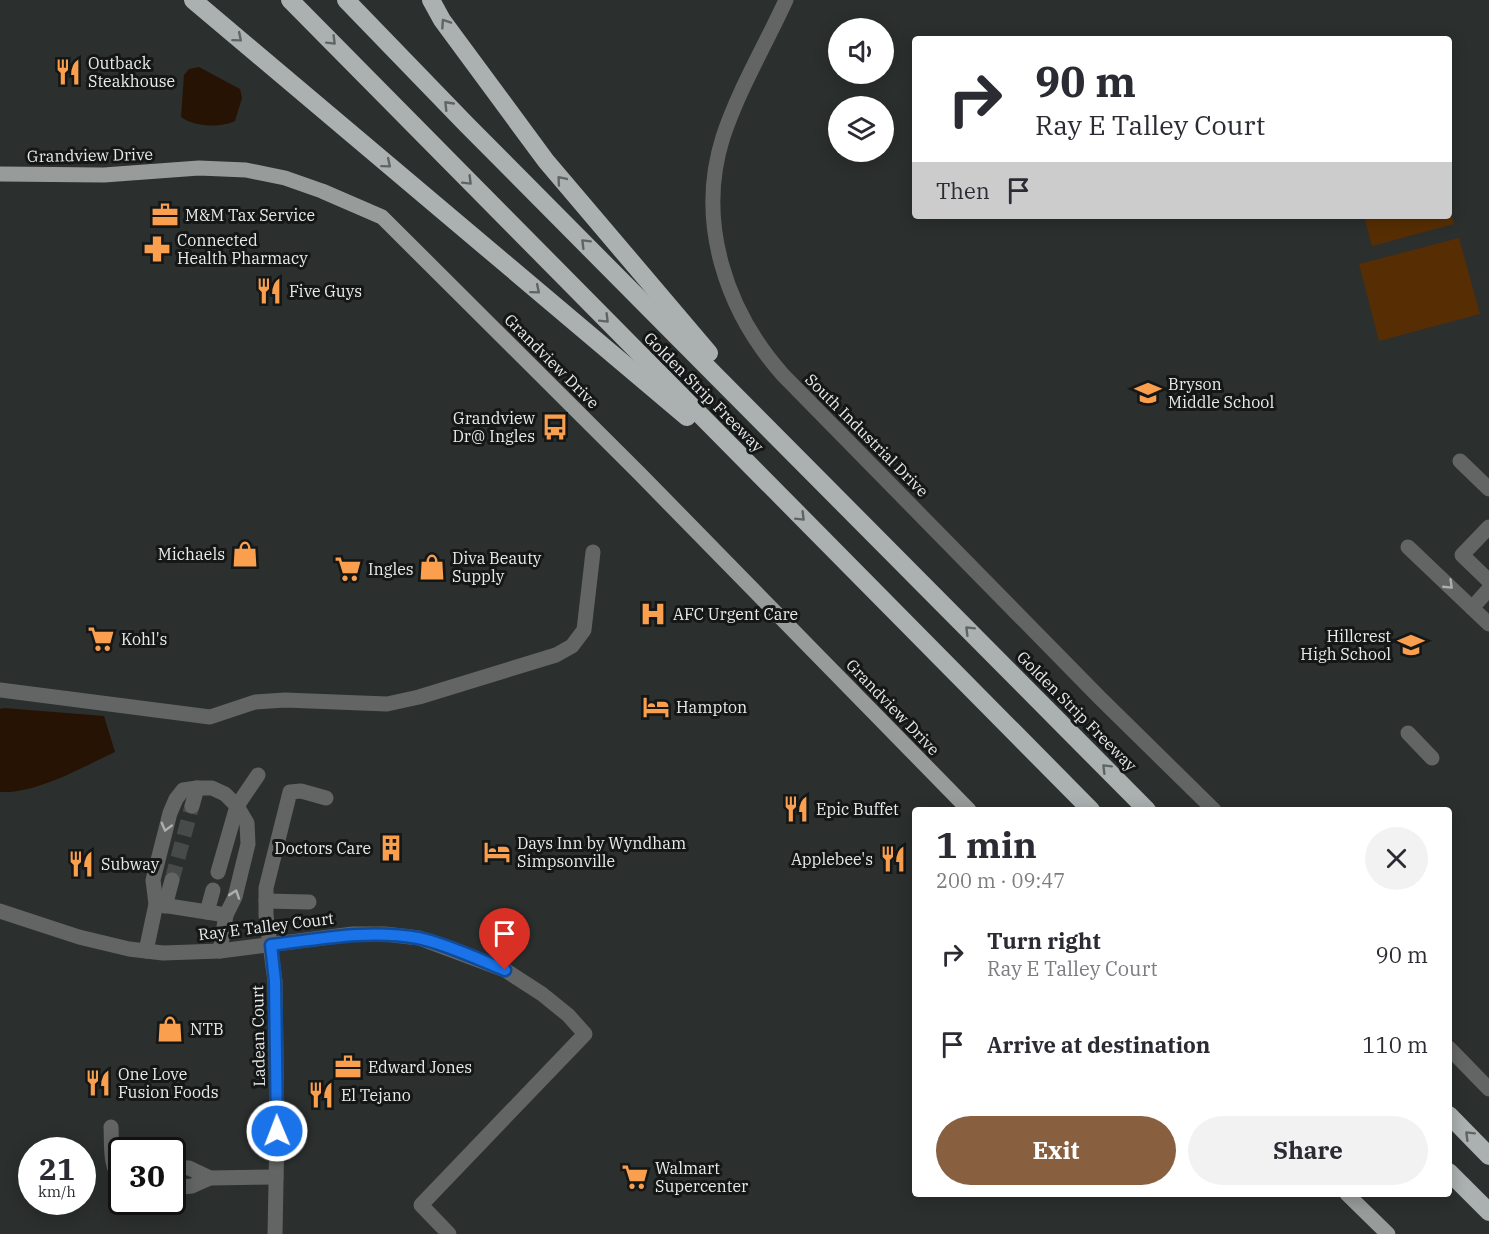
<!DOCTYPE html>
<html lang="en">
<head>
<meta charset="utf-8">
<style>
	body { margin:0; font-family:"IBM Plex Serif",serif; background:#f2f2f3; color:#2b2b33; height:100vh; display:flex; flex-direction:column; font-size:22px; white-space:nowrap }
	* { box-sizing:border-box; margin:0 }
	p { font-size:20px; color:#7c7c81 }
	.icon { flex:none; width:33px; height:33px; fill:none; stroke:currentColor; stroke-width:2; stroke-linecap:round; stroke-linejoin:round }
	.map { position:relative; flex:1; overflow:hidden }
	.side { position:absolute; left:912px; top:807px; width:540px; height:390px; display:flex; flex-direction:column; background:#fff; border-radius:6px; box-shadow:0 3px 15px #0003 }
	.side>* { flex:none }
	.guide { position:absolute; left:912px; top:36px; width:540px; height:183px; border-radius:6px; box-shadow:0 3px 15px #0003; background:#fff; color:#2b2b33; overflow:hidden }
	.controls { position:absolute; left:828px; top:18px; display:grid; gap:12px }
	.controls a { display:grid; place-items:center; width:66px; height:66px; border-radius:50%; background:#fff; box-shadow:0 3px 15px #0003; font-size:30px }
	.speed { position:absolute; left:18px; top:1137px; display:flex; gap:12px; font-size:30px; font-weight:700; text-align:center }
	.speed>* { display:grid; place-content:center; width:78px; height:78px; border-radius:50%; background:#fff; box-shadow:0 3px 15px #0003; line-height:1 }
	.speed small { font-size:15px; font-weight:400 }
	.speed .limit { border:3px solid #111; border-radius:9px; background:#fff; color:#111 }
	.pin { position:absolute; display:grid; place-items:center; width:51px; height:51px; color:#fff; margin:-62px -26px; border-radius:50% 50% 50% 0; rotate:-45deg; box-shadow:0 0 6px #0007 }
	.pin .icon { rotate:45deg }
	.me { position:absolute; width:66px; margin:-33px; rotate:359deg; stroke-linejoin:round; filter:drop-shadow(0 0 4px #0008) }
	.turn { display:flex; align-items:center; gap:21px; height:126px; padding:0 24px; font-size:27px }
	.turn .icon { width:78px; height:78px; stroke-width:2.5 }
	.turn b { display:block; font-size:42px; line-height:51px }
	.then { display:flex; align-items:center; height:57px; padding:0 24px; background:#0003; gap:12px; font-size:22px }
	.round { display:grid; place-items:center; flex:none; width:63px; height:63px; border-radius:32px; background:#f2f2f3 }
	.headline { display:flex; align-items:center; justify-content:space-between; height:102px; padding:0 24px }
	h1 { font-size:36px; font-weight:700; line-height:45px }
	.action { display:flex; gap:12px; margin-top:auto; padding:12px 24px }
	.action a { flex:1; height:69px; border-radius:36px; background:#885f3f; color:#fff; font-size:24px; font-weight:700; line-height:69px; text-align:center }
	.action a+a { background:#f2f2f3; color:#2b2b33 }
	ul { padding:0; list-style:none }
	li { display:flex; align-items:center; gap:18px; height:90px; padding:0 24px }
	li div { flex:1 }
	li b { display:block; font-size:22px }
	li em { font-style:normal }
	.map>svg:first-child { display:block }
	.green { fill:#572e03 }
	.water { fill:#271303 }
	.lines { fill:none; stroke-linecap:round; stroke-linejoin:round }
	.minor-tunnel { stroke:#474b4a; stroke-width:15; stroke-dasharray:15 8; stroke-linecap:butt }
	.minor { stroke:#636565; stroke-width:15 }
	.major { stroke:#979c9b; stroke-width:15 }
	.highway { stroke:#abb1b0; stroke-width:18 }
	.oneway { stroke:#606464 }
	.oneway2 { stroke:#acafaf }
	.route-casing { stroke:#114b97; stroke-width:15 }
	.route { stroke:#1a73e8; stroke-width:10 }
	.labels { text-anchor:middle; dominant-baseline:central; stroke-width:6; stroke-linejoin:round; paint-order:stroke }
	.poi-label { font-size:16px; fill:#e8ebeb; stroke:#151717; text-anchor:start }
	.street-label { font-size:16px; fill:#e8ebeb; stroke:#151717 }
</style>
</head>
<body>
<div class="map">
<svg width="1489" height="1234" viewBox="0 0 1489 1234">
	<rect width="100%" height="100%" fill="#2b2f2e"/>
	<!-- green -->
	<g class="green">
		<path d="M1449,204L1454,224L1372,246L1364,216H1449Z"/>
		<path d="M1459,238L1480,314L1379,341L1359,264Z"/>
	</g>
	<!-- water -->
	<g class="water">
		<path d="M199,67L240,89L242,98L235,121C221,128 194,127 181,117L184,75L189,69Z"/>
		<path d="M4,708L104,716L115,752C82,767 37,794 0,792V709Z"/>
	</g>
	<g class="lines">
		<!-- minor-tunnel -->
		<path class="minor-tunnel" d="M172,880L192,806"/>
		<!-- minor -->
		<g class="minor">
			<path d="M786,0C765,46 739,89 723,137C696,222 726,311 783,375L1100,698L1214,810"/>
			<path d="M1460,461L1489,489"/>
			<path d="M1489,527L1462,555L1489,581"/>
			<path d="M1408,547L1489,624"/>
			<path d="M1472,608L1489,589"/>
			<path d="M0,690L210,717L255,702L285,700L387,704L419,697L556,655L572,646L584,630L593,552"/>
			<path d="M1408,733L1432,758"/>
			<path d="M192,806L197,788"/>
			<path d="M218,872L237,806L258,775"/>
			<path d="M266,901L309,902"/>
			<path d="M156,904L226,915"/>
			<path d="M165,906L172,880"/>
			<path d="M0,911L79,937L129,949L163,953L220,951L353,934H385L419,938L505,970L542,994L568,1015L585,1034L421,1205L449,1234"/>
			<path d="M207,912L213,890"/>
			<path d="M146,951L156,904L153,880L170,813L176,799L183,790L197,788H212L225,794L237,806L247,823L248,844L235,897L226,915L220,951"/>
			<path d="M1449,1048L1489,1089"/>
			<path d="M111,1127C112,1143 109,1168 122,1180"/>
			<path d="M172,1167L189,1168L210,1178"/>
			<path d="M172,1188L192,1186L210,1178L276,1177"/>
			<path d="M275,1234L277,1131L275,981L266,915V888L290,792L301,791L326,798"/>
		</g>
		<!-- major -->
		<g class="major">
			<path d="M0,174L104,175L199,168L246,170L285,178L322,191L382,217L639,473L969,810"/>
			<path d="M1347,1194L1388,1234"/>
		</g>
		<!-- highway -->
		<g class="highway">
			<path d="M193,0L687,417"/>
			<path d="M290,0L1091,810"/>
			<path d="M346,0L466,124L1147,810"/>
			<path d="M431,0L442,20L546,161L709,353"/>
			<path d="M1449,1115L1489,1156"/>
			<path d="M1449,1172L1489,1212"/>
		</g>
	</g>
	<!-- one-way arrows -->
	<defs><path id="oneway-chevron" d="M-2-3.5L2.5 0L-2 3.5" fill="none" stroke-width="1.6" stroke-linecap="round" stroke-linejoin="round" transform="scale(1.5)"/></defs>
	<g class="oneway">
		<use href="#oneway-chevron" transform="translate(445 23) rotate(-124)"/>
		<use href="#oneway-chevron" transform="translate(238 38) rotate(40)"/>
		<use href="#oneway-chevron" transform="translate(332 41) rotate(45)"/>
		<use href="#oneway-chevron" transform="translate(448 105) rotate(-134)"/>
		<use href="#oneway-chevron" transform="translate(387 164) rotate(40)"/>
		<use href="#oneway-chevron" transform="translate(561 180) rotate(-130)"/>
		<use href="#oneway-chevron" transform="translate(468 181) rotate(45)"/>
		<use href="#oneway-chevron" transform="translate(585 243) rotate(-135)"/>
		<use href="#oneway-chevron" transform="translate(536 290) rotate(40)"/>
		<use href="#oneway-chevron" transform="translate(605 319) rotate(45)"/>
		<use href="#oneway-chevron" transform="translate(801 517) rotate(45)"/>
		<use href="#oneway-chevron" transform="translate(969 630) rotate(-135)"/>
		<use href="#oneway-chevron" transform="translate(1106 768) rotate(-135)"/>
		<use href="#oneway-chevron" transform="translate(1469 1135) rotate(-135)"/>
	</g>
	<g class="oneway2">
		<use href="#oneway-chevron" transform="translate(1449 585) rotate(44)"/>
		<use href="#oneway-chevron" transform="translate(166 827) rotate(105)"/>
		<use href="#oneway-chevron" transform="translate(235 894) rotate(-71)"/>
	</g>
	<g class="lines">
		<!-- route casing -->
		<g class="route-casing">
			<path id="route" d="M277,1131L275,981L271,945C320,939 369,929 418,938C444,943 480,960 505,970"/>
		</g>
		<!-- route -->
		<use href="#route" class="route"/>
	</g>
	<!-- icons -->
	<defs>
		<g id="restaurant-bare" transform="scale(2.07)"><path d="M-5-6h1v4h1v-4h1v4h1v-4h1v5L-1.5 .5V6h-2V.5L-5-1ZM5-6V6H3V1.5H1.5Q1.5-4 5-6Z" fill="#fa9f4e" stroke="#151717" stroke-width="2.5" paint-order="stroke"/></g>
		<g id="office-bare" transform="scale(2.07)"><path d="M-6-3h4V-5.5h4V-3h4V5H-6ZM-1-4.5V-3h2v-1.5ZM-6 0V1H6V0Z" fill="#fa9f4e" stroke="#151717" stroke-width="2.5" paint-order="stroke"/></g>
		<g id="pharmacy-bare" transform="scale(2.07)"><path d="M-2-6h4v4h4v4h-4v4h-4v-4h-4v-4h4Z" fill="#fa9f4e" stroke="#151717" stroke-width="2.5" paint-order="stroke"/></g>
		<g id="school-bare" transform="scale(2.07)"><path d="M0-5L7-2L0 1L-7-2ZM-4 1L0 2.5L4 1V4Q0 6-4 4Z" fill="#fa9f4e" stroke="#151717" stroke-width="2.5" paint-order="stroke"/></g>
		<g id="bus-bare" transform="scale(2.07)"><path d="M-5-6H5V4H4V6H2V4H-2V6H-4V4H-5ZM-3.5-4V0h7V-4ZM-3.5 1.2v1.5H-2V1.2ZM2 1.2v1.5H3.5V1.2Z" fill="#fa9f4e" stroke="#151717" stroke-width="2.5" paint-order="stroke"/></g>
		<g id="shop-bare" transform="scale(2.07)"><path d="M-5-2.5h2.3a2.7 3.5 0 0 1 5.4 0H5L5.5 6h-11ZM-1.5-2.5h3a1.5 2.3 0 0 0-3 0Z" fill="#fa9f4e" stroke="#151717" stroke-width="2.5" paint-order="stroke"/></g>
		<g id="supermarket-bare" transform="scale(2.07)"><path d="M-6-5.5h2.5l.6 2H6L4.5 2H-2.5L-4.4-4H-6ZM-1.5 3.2a1.3 1.3 0 1 0 .1 0ZM3 3.2a1.3 1.3 0 1 0 .1 0Z" fill="#fa9f4e" stroke="#151717" stroke-width="2.5" paint-order="stroke"/></g>
		<g id="hospital-bare" transform="scale(2.07)"><path d="M-5-5h3v3.5h4V-5h3V5h-3V1.5h-4V5h-3Z" fill="#fa9f4e" stroke="#151717" stroke-width="2.5" paint-order="stroke"/></g>
		<g id="hotel-bare" transform="scale(2.07)"><path d="M-6-4.5h1.5V1H6V5H4.5V3h-9V5H-6ZM-4 0a1.8 1.8 0 1 1 3.6 0ZM.5 0V-2.5h3Q6-2.5 6 0Z" fill="#fa9f4e" stroke="#151717" stroke-width="2.5" paint-order="stroke"/></g>
		<g id="building-bare" transform="scale(2.07)"><path d="M-4-6H4V6H1V3H-1V6H-4ZM-2.5-4.3h1.7v1.8h-1.7ZM.8-4.3h1.7v1.8H.8ZM-2.5-1h1.7V.8h-1.7ZM.8-1h1.7V.8H.8Z" fill="#fa9f4e" stroke="#151717" stroke-width="2.5" paint-order="stroke"/></g>
	</defs>
	<g fill-rule="evenodd">
		<use href="#restaurant-bare" x="68" y="72"/>
		<use href="#office-bare" x="165" y="215"/>
		<use href="#pharmacy-bare" x="157" y="249"/>
		<use href="#restaurant-bare" x="269" y="291"/>
		<use href="#school-bare" x="1148" y="393"/>
		<use href="#bus-bare" x="555" y="427"/>
		<use href="#shop-bare" x="245" y="554"/>
		<use href="#shop-bare" x="432" y="567"/>
		<use href="#supermarket-bare" x="348" y="569"/>
		<use href="#hospital-bare" x="653" y="614"/>
		<use href="#supermarket-bare" x="101" y="639"/>
		<use href="#school-bare" x="1411" y="645"/>
		<use href="#hotel-bare" x="656" y="707"/>
		<use href="#restaurant-bare" x="796" y="809"/>
		<use href="#building-bare" x="391" y="848"/>
		<use href="#hotel-bare" x="497" y="852"/>
		<use href="#restaurant-bare" x="893" y="859"/>
		<use href="#restaurant-bare" x="81" y="864"/>
		<use href="#shop-bare" x="170" y="1029"/>
		<use href="#office-bare" x="348" y="1067"/>
		<use href="#restaurant-bare" x="98" y="1083"/>
		<use href="#restaurant-bare" x="321" y="1095"/>
		<use href="#supermarket-bare" x="635" y="1177"/>
	</g>
	<g class="labels">
		<!-- poi labels -->
		<g class="poi-label">
			<text x="88" y="63">Outback<tspan x="88" dy="18">Steakhouse</tspan></text>
			<text x="185" y="215">M&amp;M Tax Service</text>
			<text x="177" y="240">Connected<tspan x="177" dy="18">Health Pharmacy</tspan></text>
			<text x="289" y="291">Five Guys</text>
			<text x="1168" y="384">Bryson<tspan x="1168" dy="18">Middle School</tspan></text>
			<text x="535" y="418" text-anchor="end">Grandview<tspan x="535" dy="18">Dr@ Ingles</tspan></text>
			<text x="225" y="554" text-anchor="end">Michaels</text>
			<text x="452" y="558">Diva Beauty<tspan x="452" dy="18">Supply</tspan></text>
			<text x="368" y="569">Ingles</text>
			<text x="673" y="614">AFC Urgent Care</text>
			<text x="1391" y="636" text-anchor="end">Hillcrest<tspan x="1391" dy="18">High School</tspan></text>
			<text x="121" y="639">Kohl's</text>
			<text x="676" y="707">Hampton</text>
			<text x="816" y="809">Epic Buffet</text>
			<text x="517" y="843">Days Inn by Wyndham<tspan x="517" dy="18">Simpsonville</tspan></text>
			<text x="371" y="848" text-anchor="end">Doctors Care</text>
			<text x="873" y="859" text-anchor="end">Applebee's</text>
			<text x="101" y="864">Subway</text>
			<text x="190" y="1029">NTB</text>
			<text x="368" y="1067">Edward Jones</text>
			<text x="118" y="1074">One Love<tspan x="118" dy="18">Fusion Foods</tspan></text>
			<text x="341" y="1095">El Tejano</text>
			<text x="655" y="1168">Walmart<tspan x="655" dy="18">Supercenter</tspan></text>
		</g>
		<!-- street labels -->
		<g class="street-label">
			<text transform="translate(90 155) rotate(-1)">Grandview Drive</text>
			<text transform="translate(552 361) rotate(45)">Grandview Drive</text>
			<text transform="translate(704 392) rotate(45)">Golden Strip Freeway</text>
			<text transform="translate(867 435) rotate(45)">South Industrial Drive</text>
			<text transform="translate(893 707) rotate(46)">Grandview Drive</text>
			<text transform="translate(1077 711) rotate(45)">Golden Strip Freeway</text>
			<text transform="translate(266 926) rotate(-7)">Ray E Talley Court</text>
			<text transform="translate(258 1036) rotate(-91)">Ladean Court</text>
		</g>
	</g>
</svg>
<div class="controls">
<a><svg class="icon" aria-label="sound" viewBox="0 0 24 24"><path d="M4 9h4l5-4v14l-5-4H4zM17 9q2 3 0 6"/></svg></a>
<a><svg class="icon" aria-label="layers" viewBox="0 0 24 24"><path d="M12 4l9 5-9 5-9-5zM3 14l9 5 9-5"/></svg></a>
</div>
<div class="speed"><div>21<small>km/h</small></div><div class="limit">30</div></div>
<div class="pin" style="left:505px;top:970px;background:#d93025"><svg class="icon" aria-label="arrive" viewBox="0 0 24 24"><path d="M6 21V4h12l-3 4 3 4H6"/></svg></div>
<svg class="me" style="left:277px;top:1131px" viewBox="-20 -20 40 40"><circle r="17" fill="#1a73e8" stroke="#fff" stroke-width="3"/><path d="M0-11L8 9 0 5-8 9z" fill="#fff"/></svg>
<div class="guide">
<div class="turn"><svg class="icon" aria-label="right" viewBox="0 0 24 24"><path d="M7 20v-9h11M14 6l5 5-5 5"/></svg><div><b>90 m</b>Ray E Talley Court</div></div>
<div class="then">Then<svg class="icon" aria-label="arrive" viewBox="0 0 24 24"><path d="M6 21V4h12l-3 4 3 4H6"/></svg></div>
</div>
<section class="side">
<div class="headline"><div><h1>1 min</h1><p>200 m · 09:47</p></div><a class="round"><svg class="icon" aria-label="close" viewBox="0 0 24 24"><path d="M6 6l12 12M18 6L6 18"/></svg></a></div>
<ul>
<li><svg class="icon" aria-label="right" viewBox="0 0 24 24"><path d="M7 20v-9h11M14 6l5 5-5 5"/></svg><div><b>Turn right</b><p>Ray E Talley Court</p></div><em>90 m</em></li>
<li><svg class="icon" aria-label="arrive" viewBox="0 0 24 24"><path d="M6 21V4h12l-3 4 3 4H6"/></svg><div><b>Arrive at destination</b></div><em>110 m</em></li>
</ul>
<div class="action"><a>Exit</a><a>Share</a></div>
</section>
</div>
</body>
</html>
